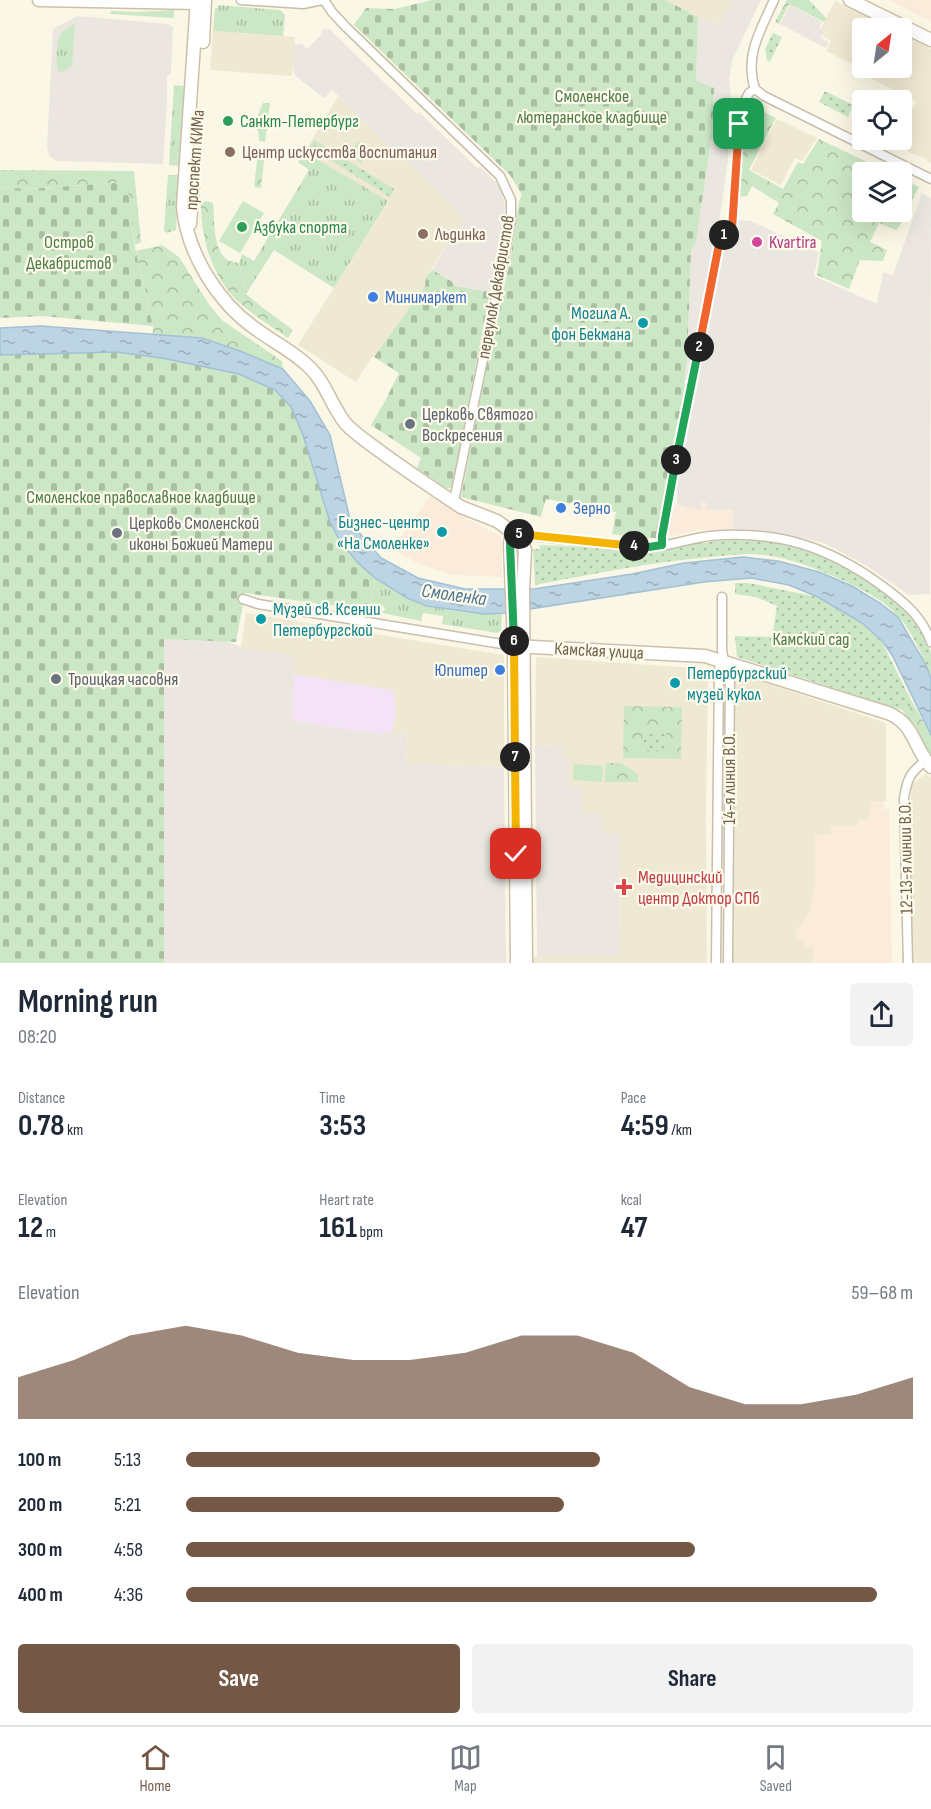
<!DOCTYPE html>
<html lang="en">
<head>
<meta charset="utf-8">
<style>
  body { margin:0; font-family:"Sofia Sans Condensed",sans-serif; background:#f2f2f3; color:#1f2937; height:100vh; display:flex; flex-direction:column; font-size:22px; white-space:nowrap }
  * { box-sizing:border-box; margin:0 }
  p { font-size:20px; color:#747a83 }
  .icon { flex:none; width:33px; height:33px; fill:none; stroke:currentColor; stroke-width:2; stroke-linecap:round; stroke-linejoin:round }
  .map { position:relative; height:963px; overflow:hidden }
  .drawer { display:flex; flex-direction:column; background:#fff; flex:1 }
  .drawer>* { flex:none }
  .needle { width:39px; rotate:30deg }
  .controls { position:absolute; left:852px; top:18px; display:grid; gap:12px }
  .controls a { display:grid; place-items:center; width:60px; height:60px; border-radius:6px; background:#fff; box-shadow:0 6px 24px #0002; font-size:30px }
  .pin { position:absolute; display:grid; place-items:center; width:51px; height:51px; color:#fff; margin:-26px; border-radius:12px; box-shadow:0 3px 9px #0006 }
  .km { position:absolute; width:30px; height:30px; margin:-15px; border-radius:50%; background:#222; color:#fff; font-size:16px; line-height:30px; text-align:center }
  .round { display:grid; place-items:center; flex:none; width:63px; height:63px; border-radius:6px; background:#f2f2f3 }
  .headline { display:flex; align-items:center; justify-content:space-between; height:102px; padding:0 18px }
  h1 { font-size:33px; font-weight:700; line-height:45px }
  .metrics { display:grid; grid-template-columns:repeat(3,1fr); gap:9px; height:102px; padding:6px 18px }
  .metrics div { display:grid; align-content:center }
  .metrics b { font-size:30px; font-weight:700 }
  .metrics small { font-size:16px; font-weight:400 }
  .metrics p { font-size:16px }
  .chart { height:168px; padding:12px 18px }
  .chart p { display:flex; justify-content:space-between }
  .chart svg { width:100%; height:108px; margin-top:6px; fill:#745744; opacity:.7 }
  .action { display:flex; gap:12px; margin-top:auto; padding:12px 18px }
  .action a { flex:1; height:69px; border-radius:6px; background:#745744; color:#fff; font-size:24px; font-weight:700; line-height:69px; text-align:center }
  .action a+a { background:#f2f2f3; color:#1f2937 }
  ul { padding:0 18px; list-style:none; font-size:20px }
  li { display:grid; grid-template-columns:96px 72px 1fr; align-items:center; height:45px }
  li i { height:15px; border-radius:8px; background:#745744 }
  .tab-bar { display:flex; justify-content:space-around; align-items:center; height:84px; border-top:2px solid #e0e1e3; background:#fff; font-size:16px; color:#747a83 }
  .tab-bar a { display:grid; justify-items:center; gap:3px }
  .tab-bar .active { color:#745744 }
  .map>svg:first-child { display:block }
  .residential { fill:#efe8d2 }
  .commercial { fill:#faebdb }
  .industrial { fill:#ebe7e0 }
  .education { fill:#f4e3f7 }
  .grass { fill:url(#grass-tufts) }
  .forest { fill:url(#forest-crowns) }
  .cemetery { fill:url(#cemetery-stones) }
  .park { fill:url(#park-dots) }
  .pitch { fill:#cce7c5 }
  .water { fill:url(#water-ripples); stroke:#a3c1d4; stroke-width:1.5 }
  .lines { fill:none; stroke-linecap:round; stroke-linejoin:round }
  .street-casing { stroke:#c8beab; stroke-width:11 }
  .secondary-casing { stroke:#ccc0a9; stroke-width:15 }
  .street { stroke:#fff; stroke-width:8 }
  .secondary { stroke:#fff; stroke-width:12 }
  .split-1-casing { stroke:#fff; stroke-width:12 }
  .split-2-casing { stroke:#fff; stroke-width:12 }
  .split-3-casing { stroke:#fff; stroke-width:12 }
  .split-4-casing { stroke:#fff; stroke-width:12 }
  .split-5-casing { stroke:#fff; stroke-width:12 }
  .split-6-casing { stroke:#fff; stroke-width:12 }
  .split-7-casing { stroke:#fff; stroke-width:12 }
  .split-8-casing { stroke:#fff; stroke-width:12 }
  .split-1 { stroke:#f0652b; stroke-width:8 }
  .split-2 { stroke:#f0652b; stroke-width:8 }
  .split-3 { stroke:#22a559; stroke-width:8 }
  .split-4 { stroke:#22a559; stroke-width:8 }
  .split-5 { stroke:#f5b400; stroke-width:8 }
  .split-6 { stroke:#22a559; stroke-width:8 }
  .split-7 { stroke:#f5b400; stroke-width:8 }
  .split-8 { stroke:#f5b400; stroke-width:8 }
  .leisure-dot { fill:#2e9e5b; stroke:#fefbec; stroke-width:2 }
  .education-dot { fill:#8d6e63; stroke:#fefbec; stroke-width:2 }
  .hotel-dot { fill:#d1479c; stroke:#fefbec; stroke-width:2 }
  .shop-dot { fill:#3f7fe0; stroke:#fefbec; stroke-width:2 }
  .culture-dot { fill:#0f9aa8; stroke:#fefbec; stroke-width:2 }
  .worship-dot { fill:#6b7280; stroke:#fefbec; stroke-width:2 }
  .health-dot { fill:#e0444e; stroke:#fefbec; stroke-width:2 }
  .labels { text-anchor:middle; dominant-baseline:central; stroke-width:4.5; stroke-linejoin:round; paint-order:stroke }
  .park-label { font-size:18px; fill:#4d7c48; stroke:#fefbec }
  .leisure-label { font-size:18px; fill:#27864d; stroke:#fefbec; text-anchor:start }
  .education-label { font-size:18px; fill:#785e54; stroke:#fefbec; text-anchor:start }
  .street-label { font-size:18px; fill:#72624d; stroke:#fefbec }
  .hotel-label { font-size:18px; fill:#b23c85; stroke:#fefbec; text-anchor:start }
  .shop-label { font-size:18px; fill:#366cbe; stroke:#fefbec; text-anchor:start }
  .culture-label { font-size:18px; fill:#0d838f; stroke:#fefbec; text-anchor:end }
  .worship-label { font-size:18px; fill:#5b616d; stroke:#fefbec; text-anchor:start }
  .health-label { font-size:18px; fill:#be3a42; stroke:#fefbec; text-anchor:start }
  .water-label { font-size:20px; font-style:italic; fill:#4f7891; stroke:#fefbec }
</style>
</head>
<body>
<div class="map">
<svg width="931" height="963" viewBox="0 0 931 963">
  <defs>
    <pattern id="grass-tufts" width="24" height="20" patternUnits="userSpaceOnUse" patternTransform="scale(1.5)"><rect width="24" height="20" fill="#cce7c5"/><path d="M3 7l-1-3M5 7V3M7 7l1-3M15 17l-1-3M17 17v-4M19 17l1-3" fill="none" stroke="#aabfa2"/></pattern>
    <pattern id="forest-crowns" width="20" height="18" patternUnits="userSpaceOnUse" patternTransform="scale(1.5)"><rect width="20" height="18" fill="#cce7c5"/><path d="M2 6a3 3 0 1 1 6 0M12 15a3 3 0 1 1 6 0" fill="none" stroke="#aabfa2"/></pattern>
    <pattern id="cemetery-stones" width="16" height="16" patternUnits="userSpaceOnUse" patternTransform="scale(1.5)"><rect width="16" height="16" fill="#cce7c5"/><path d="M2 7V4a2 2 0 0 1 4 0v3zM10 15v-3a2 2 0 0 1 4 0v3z" fill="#aabfa2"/></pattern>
    <pattern id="park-dots" width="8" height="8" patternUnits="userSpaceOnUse" patternTransform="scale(1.5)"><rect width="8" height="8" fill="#cce7c5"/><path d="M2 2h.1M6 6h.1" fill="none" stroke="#aabfa2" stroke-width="1.8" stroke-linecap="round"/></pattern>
    <pattern id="water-ripples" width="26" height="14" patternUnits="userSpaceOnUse" patternTransform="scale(1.5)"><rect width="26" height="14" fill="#bcd4e3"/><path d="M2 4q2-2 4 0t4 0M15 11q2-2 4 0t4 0" fill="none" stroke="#9dafba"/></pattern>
  </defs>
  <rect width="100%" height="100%" fill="#fbf7e6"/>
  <!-- residential -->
  <g class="residential">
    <path d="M665 0H731L719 25 698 17Z"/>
    <path d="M835 1 890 28H862V68H902V34L931 49V163L927 161 928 160 915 154 914 155 894 143 896 140H902V128L916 102 864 75 866 71 826 51 831 41 823 36 826 31 821 28Z"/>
    <path d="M213 31 295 37 292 76 210 70Z"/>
    <path d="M338 96 465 218 426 277 425 286 374 357H372L356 382 298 345 388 202 305 152Z"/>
    <path d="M777 119 817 138 802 161 795 158 781 185 751 170Z"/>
    <path d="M246 613 504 655V767L406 764 408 734 385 732V735L291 722 241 647Z"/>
    <path d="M536 657 708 669 706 815 707 963H534L533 957H619L620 833H603L602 828 582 813V786L569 785V758L561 757 562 746 535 745Z"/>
    <path d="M739 674 886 723V801H870V820L858 826H831V835H815V881L810 912 796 933 813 947V963H733L735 678Z"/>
    <path d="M926 774 931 777V963H911V784Z"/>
  </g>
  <!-- commercial -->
  <g class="commercial">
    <path d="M889 0H931V21Z"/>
    <path d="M430 496 469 520 499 535 502 540V577L453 575 418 564 393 548Z"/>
    <path d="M701 501 706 502V510H733V529L700 530 669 537 667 528 672 504 684 507 701 509Z"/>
    <path d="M870 801H884V809H889L892 963H813V947H804V940L796 939V932L810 912 815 881V835H831V826H857L858 820H869Z"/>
  </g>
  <!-- industrial -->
  <g class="industrial">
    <path d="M731 0H761L733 58 729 79 731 99 728 161 718 230 715 235 691 383 684 382 687 363 691 251 696 242 712 134 696 81 698 17 719 25Z"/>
    <path d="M790 5 822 22 819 28 825 31 821 38 829 42 826 48 780 24Z"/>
    <path d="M77 16 168 24 173 27 171 73 167 77V103L163 164 57 161 49 156 47 147 53 29Z"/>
    <path d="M324 28 326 30 328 28 417 114 419 112 478 169 480 167 500 186 505 204 502 237 490 292 455 286 451 281 432 270 464 218 332 90 324 98 297 77 294 73 293 66 294 45 302 44 307 49 322 34 321 32Z"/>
    <path d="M922 193 931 198 930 594 909 595 867 566 824 543 786 534 757 530 733 529V510H706V502H701V510L684 507 677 504V493L672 492 689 407H692L697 372 701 365 721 244 738 243 737 220 750 221 819 252 814 276 877 304 883 272 893 275Z"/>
    <path d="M164 639 224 640 241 647 295 656 291 722 385 735V732L408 734 406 764 504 767 506 963H164Z"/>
    <path d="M535 745 562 746V757L569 758V785L582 786V813H602L603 833H620L619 957H537Z"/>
  </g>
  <!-- education -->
  <path class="education" d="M294 674 393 690 396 709 393 732 385 731V735L292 721Z"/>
  <!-- grass -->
  <g class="grass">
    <path d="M218 5 280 10 285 15 283 36 213 31 215 8H218Z"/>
    <path d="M174 10V18L110 14 111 11 137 12Z"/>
    <path d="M75 24 72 66 64 71 58 72C56 62 55 40 62 32 65 29 71 26 75 24Z"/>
    <path d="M174 85 184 86 179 166 169 165Z"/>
    <path d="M305 152 388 201 334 288 274 250 246 294 239 263 242 254 254 261 309 170 298 162Z"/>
    <path d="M168 175H179L176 230 167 233 164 230Z"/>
    <path d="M375 578C386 585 396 593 408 598 434 611 474 614 502 613L501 631 497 633 442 624 443 616 423 613 421 621 382 613 385 609 383 606 378 608 379 613 370 611Z"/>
  </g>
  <!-- forest -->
  <g class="forest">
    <path d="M787 0H809L826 18 824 22 789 4 779 24 775 22Z"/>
    <path d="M263 103H270L265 142 259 141 257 117Z"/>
    <path d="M752 106 776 118 749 170 783 189 798 162 803 164 819 139 888 172H862V212H902V179L919 187C912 199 904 223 896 230L879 223 870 242 887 250 883 261 860 260 849 289 817 275 822 241 773 214 779 203 752 186 747 196 738 197 742 126Z"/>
    <path d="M265 152 261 188 254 187 258 153Z"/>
    <path d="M0 170 134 171 141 242 135 245 126 182 27 189 0 187Z"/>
    <path d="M206 201 213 203C215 220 212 251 229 261 232 262 235 262 239 263L246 294 263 308 293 330 288 338C272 327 256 317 242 305 213 280 201 241 201 204Z"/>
    <path d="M162 245 179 257 210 306 223 321 282 361 283 369 240 351 202 338 153 336V326L136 251Z"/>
    <path d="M911 700 931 735V758L914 723 909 721 903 710 910 707Z"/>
    <path d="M624 706 682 707 681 759 623 758Z"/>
    <path d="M606 763H621L638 774V782H605Z"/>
  </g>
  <!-- cemetery -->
  <g class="cemetery">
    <path d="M432 0H665L698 17 696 81 714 88 712 134 696 242 691 251 687 363 684 382 686 387 658 538H638L612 534 616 512 546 499 541 517 461 497 488 360 510 261 519 201 522 195 510 175 354 25 366 8 395 9Z"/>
    <path d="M127 182 135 248 153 326 42 316 0 318V187L27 189Z"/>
    <path d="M432 270 451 281 455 286 490 292 452 488H446L417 468 421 458 371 425 385 401 399 373 374 357 425 286 426 277Z"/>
    <path d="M116 352 162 358 239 374 275 390 291 406 303 435 315 471 358 563 375 578 370 611 245 593 236 642 164 639V963H0V355Z"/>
  </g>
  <!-- park -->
  <g class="park">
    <path d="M773 33 782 37 770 62 767 60 765 49Z"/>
    <path d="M825 91 853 105 848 117 819 102Z"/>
    <path d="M314 140 394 189 390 197 309 147Z"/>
    <path d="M357 142 369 150 361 163 349 155Z"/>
    <path d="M729 540C750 541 773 541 794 546 838 557 922 605 931 654 931 661 931 670 931 677 923 657 913 633 899 617 884 600 862 589 842 580 815 568 780 554 751 554 737 554 723 556 710 557 651 562 593 574 535 585L533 549H540V545L621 548 639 551H658L690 544Z"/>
    <path d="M735 583H749L818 597 861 623 882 642 911 700 910 707 902 710 737 657 735 636 772 637 777 606 756 597 735 594Z"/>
    <path d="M644 731 667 732 666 751 644 750Z"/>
  </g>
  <!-- pitch -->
  <g class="pitch">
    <path d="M243 201 264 213 240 253 219 241Z"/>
    <path d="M574 764 603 766 602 782 573 780Z"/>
  </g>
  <!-- water -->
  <path class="water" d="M41 326 202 338 240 351 283 369 310 401 330 435 351 523 381 558 418 578 465 589H534L632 574 684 563 743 557 778 561 819 572 852 586 880 603 898 617 926 665 931 678V735L892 655 883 642 862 623 818 597 789 585 751 578 704 582 504 613 484 614 427 606 407 598 375 578 358 563 340 541 330 522 303 435 291 407 275 390 239 374 162 358 116 352 0 355V328Z"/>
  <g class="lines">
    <defs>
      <g id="street">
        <path d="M241 0 303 4 322 0"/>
        <path d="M324 0 332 12 346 27 500 176 511 200V220L505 252 455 496 452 501"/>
        <path d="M755 89 764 96 931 179"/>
        <path d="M755 89C744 55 761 30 774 0"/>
        <path d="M516 534C545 538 574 540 602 543 617 544 633 547 648 547 669 547 690 538 710 536 777 530 827 546 881 585 904 602 921 615 931 642"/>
        <path d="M662 545 661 536 720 239 732 229 739 124 745 101 749 93 755 89"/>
        <path d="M722 597V650L724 662 730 669 728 963"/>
        <path d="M243 599 258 604 514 646"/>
        <path d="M716 963 719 668 724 662"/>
        <path d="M908 963 904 798C907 779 910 773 925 761"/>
      </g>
      <g id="secondary">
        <path d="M39 0 197 3 202 0"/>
        <path d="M197 0 183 207C187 253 218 303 256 329 273 342 293 351 308 366 325 381 331 405 345 423 355 434 369 443 381 452 404 469 428 485 452 501L461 507 497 521 520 538 525 550 523 589 526 963"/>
        <path d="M850 0 931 40"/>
        <path d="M203 42 205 0"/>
        <path d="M190 224 193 185"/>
        <path d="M512 533 510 544 514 646 517 963"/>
        <path d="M514 646 705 656 888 713C915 724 913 747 931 767"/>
      </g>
    </defs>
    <!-- street casing -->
    <use href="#street" class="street-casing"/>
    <!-- secondary casing -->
    <use href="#secondary" class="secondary-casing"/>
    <!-- street -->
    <use href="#street" class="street"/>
    <!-- secondary -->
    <use href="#secondary" class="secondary"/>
  </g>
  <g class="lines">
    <defs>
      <path id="split-1" d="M724 235 732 229 739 124"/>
      <path id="split-2" d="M699 347 720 239 724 235"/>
      <path id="split-3" d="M676 460 699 347"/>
      <path id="split-4" d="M634 546 649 547 662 545V536L676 460"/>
      <path id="split-5" d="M519 534 634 546"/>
      <path id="split-6" d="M514 641 510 544 512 533 519 534"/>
      <path id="split-7" d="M514 641 515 757"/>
      <path id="split-8" d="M515 757 516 854"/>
    </defs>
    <!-- split-1 casing -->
    <use href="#split-1" class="split-1-casing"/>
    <!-- split-2 casing -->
    <use href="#split-2" class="split-2-casing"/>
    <!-- split-3 casing -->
    <use href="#split-3" class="split-3-casing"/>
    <!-- split-4 casing -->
    <use href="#split-4" class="split-4-casing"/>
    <!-- split-5 casing -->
    <use href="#split-5" class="split-5-casing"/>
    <!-- split-6 casing -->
    <use href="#split-6" class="split-6-casing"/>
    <!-- split-7 casing -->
    <use href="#split-7" class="split-7-casing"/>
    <!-- split-8 casing -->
    <use href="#split-8" class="split-8-casing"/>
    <!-- split-1 -->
    <use href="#split-1" class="split-1"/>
    <!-- split-2 -->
    <use href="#split-2" class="split-2"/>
    <!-- split-3 -->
    <use href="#split-3" class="split-3"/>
    <!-- split-4 -->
    <use href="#split-4" class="split-4"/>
    <!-- split-5 -->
    <use href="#split-5" class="split-5"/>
    <!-- split-6 -->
    <use href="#split-6" class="split-6"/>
    <!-- split-7 -->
    <use href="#split-7" class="split-7"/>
    <!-- split-8 -->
    <use href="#split-8" class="split-8"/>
  </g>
  <!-- markers -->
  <g class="leisure-dot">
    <circle cx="228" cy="121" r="6"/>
    <circle cx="242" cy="227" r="6"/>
  </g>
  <g class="education-dot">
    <circle cx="230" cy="152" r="6"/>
    <circle cx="423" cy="234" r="6"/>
  </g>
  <circle class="hotel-dot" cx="757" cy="242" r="6"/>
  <g class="shop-dot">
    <circle cx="373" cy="297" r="6"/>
    <circle cx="561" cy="508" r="6"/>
    <circle cx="500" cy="670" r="6"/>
  </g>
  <g class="culture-dot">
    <circle cx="643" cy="323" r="6"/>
    <circle cx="442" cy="532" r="6"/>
    <circle cx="261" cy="619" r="6"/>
    <circle cx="675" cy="683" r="6"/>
  </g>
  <g class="worship-dot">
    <circle cx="410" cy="424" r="6"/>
    <circle cx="117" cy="533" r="6"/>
    <circle cx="56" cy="679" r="6"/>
  </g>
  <path class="health-dot" d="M621 878h6v6h6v6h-6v6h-6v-6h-6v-6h6z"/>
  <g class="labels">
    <!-- park labels -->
    <g class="park-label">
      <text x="592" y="96">Смоленское<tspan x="592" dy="21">лютеранское кладбище</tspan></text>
      <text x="69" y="242">Остров<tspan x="69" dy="21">Декабристов</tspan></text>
      <text x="141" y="497">Смоленское православное кладбище</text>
      <text x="811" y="639">Камский сад</text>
    </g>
    <!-- leisure labels -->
    <g class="leisure-label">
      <text x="240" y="121">Санкт-Петербург</text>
      <text x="254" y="227">Азбука спорта</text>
    </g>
    <!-- education labels -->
    <g class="education-label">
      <text x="242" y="152">Центр искусства воспитания</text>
      <text x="435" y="234">Льдинка</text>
    </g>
    <!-- street labels -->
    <g class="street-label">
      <text transform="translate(195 160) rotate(-86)">проспект КИМа</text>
      <text transform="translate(496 287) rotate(-80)">переулок Декабристов</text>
      <text transform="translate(599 651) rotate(3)">Камская улица</text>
      <text transform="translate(729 779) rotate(-90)">14-я линия В.О.</text>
      <text transform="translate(906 858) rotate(-91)">12-13-я линии В.О.</text>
    </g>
    <!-- hotel labels -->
    <g class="hotel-label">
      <text x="769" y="242">Kvartira</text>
    </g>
    <!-- shop labels -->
    <g class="shop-label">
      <text x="385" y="297">Минимаркет</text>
      <text x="573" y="508">Зерно</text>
      <text x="488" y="670" text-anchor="end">Юпитер</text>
    </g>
    <!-- culture labels -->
    <g class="culture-label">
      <text x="631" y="313">Могила А.<tspan x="631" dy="21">фон Бекмана</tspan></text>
      <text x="430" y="522">Бизнес-центр<tspan x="430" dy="21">«На Смоленке»</tspan></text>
      <text x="273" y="609" text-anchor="start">Музей св. Ксении<tspan x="273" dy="21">Петербургской</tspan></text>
      <text x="687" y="673" text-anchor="start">Петербургский<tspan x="687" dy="21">музей кукол</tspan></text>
    </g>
    <!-- worship labels -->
    <g class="worship-label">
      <text x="422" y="414">Церковь Святого<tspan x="422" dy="21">Воскресения</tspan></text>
      <text x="129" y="523">Церковь Смоленской<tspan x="129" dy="21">иконы Божией Матери</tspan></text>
      <text x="68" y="679">Троицкая часовня</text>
    </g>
    <!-- health labels -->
    <g class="health-label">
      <text x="638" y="877">Медицинский<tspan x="638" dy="21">центр Доктор СПб</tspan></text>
    </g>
    <!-- water labels -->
    <g class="water-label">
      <text transform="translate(454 595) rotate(8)">Смоленка</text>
    </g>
  </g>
</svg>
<div class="controls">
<a><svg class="needle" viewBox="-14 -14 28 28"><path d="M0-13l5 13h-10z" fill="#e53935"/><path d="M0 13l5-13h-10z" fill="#747a83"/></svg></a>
<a><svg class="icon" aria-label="locate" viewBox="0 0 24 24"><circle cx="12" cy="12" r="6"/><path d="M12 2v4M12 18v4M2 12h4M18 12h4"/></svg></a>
<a><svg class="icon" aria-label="layers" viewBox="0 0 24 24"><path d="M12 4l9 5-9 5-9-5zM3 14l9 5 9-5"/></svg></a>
</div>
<div class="pin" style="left:739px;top:124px;background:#1e9e55"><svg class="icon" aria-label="arrive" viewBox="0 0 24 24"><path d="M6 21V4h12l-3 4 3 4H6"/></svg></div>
<div class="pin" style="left:516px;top:854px;background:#d93025"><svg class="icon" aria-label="check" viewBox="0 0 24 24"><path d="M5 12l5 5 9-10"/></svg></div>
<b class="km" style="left:724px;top:235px">1</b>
<b class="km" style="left:699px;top:347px">2</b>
<b class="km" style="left:676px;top:460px">3</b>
<b class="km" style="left:634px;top:546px">4</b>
<b class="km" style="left:519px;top:534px">5</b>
<b class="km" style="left:514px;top:641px">6</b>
<b class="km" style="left:515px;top:757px">7</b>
</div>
<section class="drawer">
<div class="headline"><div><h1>Morning run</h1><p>08:20</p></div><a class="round"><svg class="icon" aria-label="share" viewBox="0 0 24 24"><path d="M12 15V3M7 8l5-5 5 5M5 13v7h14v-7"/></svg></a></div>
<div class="metrics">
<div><p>Distance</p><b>0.78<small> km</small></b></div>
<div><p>Time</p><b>3:53</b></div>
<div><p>Pace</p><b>4:59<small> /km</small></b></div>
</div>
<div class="metrics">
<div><p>Elevation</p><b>12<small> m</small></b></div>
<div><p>Heart rate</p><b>161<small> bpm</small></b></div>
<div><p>kcal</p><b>47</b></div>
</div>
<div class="chart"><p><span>Elevation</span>59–68 m</p>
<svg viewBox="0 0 160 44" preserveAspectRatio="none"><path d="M0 44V27L10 20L20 10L30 6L40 10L50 17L60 20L70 20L80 17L90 10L100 10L110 17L120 31L130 38L140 38L150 34L160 27V44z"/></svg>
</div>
<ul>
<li><b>100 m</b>5:13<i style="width:57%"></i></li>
<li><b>200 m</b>5:21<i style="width:52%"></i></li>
<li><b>300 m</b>4:58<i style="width:70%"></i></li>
<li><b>400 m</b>4:36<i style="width:95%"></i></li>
</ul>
<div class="action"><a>Save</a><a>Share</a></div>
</section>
<nav class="tab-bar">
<a class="active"><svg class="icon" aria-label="home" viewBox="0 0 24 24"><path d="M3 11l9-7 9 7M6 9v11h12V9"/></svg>Home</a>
<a><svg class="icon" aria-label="map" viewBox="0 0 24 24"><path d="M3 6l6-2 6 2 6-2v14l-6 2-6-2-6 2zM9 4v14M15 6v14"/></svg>Map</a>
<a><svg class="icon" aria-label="saved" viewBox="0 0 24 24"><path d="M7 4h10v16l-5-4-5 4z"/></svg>Saved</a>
</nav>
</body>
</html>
